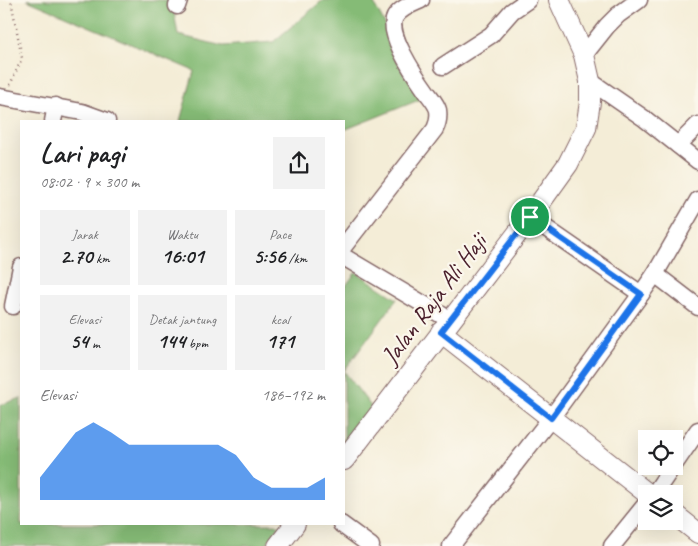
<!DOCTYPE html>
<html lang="id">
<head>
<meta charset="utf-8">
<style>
  body { margin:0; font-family:Caveat,sans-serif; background:#f2f2f2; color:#202124; height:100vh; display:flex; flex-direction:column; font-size:19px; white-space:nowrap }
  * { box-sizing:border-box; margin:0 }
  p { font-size:16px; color:#757577 }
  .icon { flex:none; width:28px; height:28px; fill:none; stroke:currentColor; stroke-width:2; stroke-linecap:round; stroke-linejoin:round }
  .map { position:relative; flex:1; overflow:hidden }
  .side { position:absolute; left:20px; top:120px; width:325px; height:405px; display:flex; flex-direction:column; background:#fff; border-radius:0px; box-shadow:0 5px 20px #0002 }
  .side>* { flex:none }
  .controls { position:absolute; left:638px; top:430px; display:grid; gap:10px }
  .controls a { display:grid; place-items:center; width:45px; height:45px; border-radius:0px; background:#fff; box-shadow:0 5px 20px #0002; font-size:25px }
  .pin { position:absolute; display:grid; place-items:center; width:42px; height:42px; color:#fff; margin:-21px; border:2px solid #fff; border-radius:50%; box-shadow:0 1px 5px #0007 }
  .round { display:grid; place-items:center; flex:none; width:52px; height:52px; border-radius:0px; background:#f2f2f2 }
  .headline { display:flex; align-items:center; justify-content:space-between; height:85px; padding:0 20px }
  h1 { font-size:28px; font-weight:700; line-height:38px }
  .metrics { display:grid; grid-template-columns:repeat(3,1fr); gap:8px; height:85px; padding:5px 20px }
  .metrics div { display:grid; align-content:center; border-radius:0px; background:#f2f2f2; text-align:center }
  .metrics b { font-size:21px; font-weight:700 }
  .metrics small { font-size:14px; font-weight:400 }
  .metrics p { font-size:14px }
  .chart { height:140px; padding:10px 20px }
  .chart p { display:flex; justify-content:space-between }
  .chart svg { width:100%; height:90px; margin-top:5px; fill:#1a73e8; opacity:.7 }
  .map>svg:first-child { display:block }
  .forest { fill:#85bb76; stroke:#686d50 }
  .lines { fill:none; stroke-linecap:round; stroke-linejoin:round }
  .minor-casing { stroke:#866767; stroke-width:19 }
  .tertiary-casing { stroke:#866767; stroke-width:22 }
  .path { stroke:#866767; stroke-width:2.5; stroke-dasharray:1 4; stroke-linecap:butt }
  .minor { stroke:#fff; stroke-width:16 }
  .tertiary { stroke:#fff; stroke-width:20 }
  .route-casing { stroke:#fff; stroke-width:10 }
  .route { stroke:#1a73e8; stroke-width:6 }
  .labels { text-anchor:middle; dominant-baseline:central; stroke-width:4.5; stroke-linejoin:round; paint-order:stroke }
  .street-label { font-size:25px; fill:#4a1f2b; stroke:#fbf7ec }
</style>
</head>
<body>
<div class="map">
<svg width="698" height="546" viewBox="0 0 698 546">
  <rect width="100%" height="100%" fill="#fbf7ec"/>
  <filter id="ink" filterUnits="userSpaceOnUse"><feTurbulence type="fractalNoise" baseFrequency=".02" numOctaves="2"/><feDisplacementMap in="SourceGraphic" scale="10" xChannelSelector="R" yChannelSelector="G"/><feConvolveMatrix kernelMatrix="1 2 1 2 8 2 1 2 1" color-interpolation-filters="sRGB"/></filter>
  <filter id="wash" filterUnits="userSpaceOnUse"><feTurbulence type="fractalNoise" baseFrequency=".0096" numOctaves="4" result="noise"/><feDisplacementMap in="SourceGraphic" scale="20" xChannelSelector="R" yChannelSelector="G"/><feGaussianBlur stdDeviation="1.12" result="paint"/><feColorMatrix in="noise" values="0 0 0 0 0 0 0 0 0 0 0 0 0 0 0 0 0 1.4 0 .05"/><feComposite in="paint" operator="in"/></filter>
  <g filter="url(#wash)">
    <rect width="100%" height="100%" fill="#f4edd7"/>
    <!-- forest -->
    <g class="forest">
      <path d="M27 0H172L178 35 223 46 273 42 323 0H372L424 98 344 130V121H180L194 71Z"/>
      <path d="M356 272 397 299 344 371 373 409 344 446V288Z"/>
      <path d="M21 398V524H276L280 526 265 546H0V405Z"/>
    </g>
  </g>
  <g filter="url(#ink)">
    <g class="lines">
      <defs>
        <g id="minor">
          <path d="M177 6 179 0"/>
          <path d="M584 55 607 26 618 15 639 0"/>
          <path d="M443 66 491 35 512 11 528 0"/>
          <path d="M590 81 645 119 698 161"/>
          <path d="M0 97 82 112 107 121"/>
          <path d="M53 121 56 106"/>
          <path d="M678 145 698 125"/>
          <path d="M530 217 641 294"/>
          <path d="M344 246 435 129C438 123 439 117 438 110 436 103 430 97 426 91 416 77 386 33 395 17 400 8 412 4 421 0"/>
          <path d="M344 257 450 320"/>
          <path d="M655 274 698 307"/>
          <path d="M13 306 21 267"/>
          <path d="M674 465 698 430"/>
          <path d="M654 494 673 466"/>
          <path d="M341 524 371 546"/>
          <path d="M451 546 551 418 641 294 655 274 698 200"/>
          <path d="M612 546 646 504"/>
        </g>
        <g id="tertiary">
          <path d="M441 332 648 494"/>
          <path d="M344 460 530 217 568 164 586 128 590 102V81L584 55 559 0"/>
          <path d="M674 514 698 533"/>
          <path d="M278 546 295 524"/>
        </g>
      </defs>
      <!-- minor casing -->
      <use href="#minor" class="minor-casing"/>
      <!-- tertiary casing -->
      <use href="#tertiary" class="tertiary-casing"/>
      <!-- path -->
      <path class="path" d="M10 85 22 58 11 0"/>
      <!-- minor -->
      <use href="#minor" class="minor"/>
      <!-- tertiary -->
      <use href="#tertiary" class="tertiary"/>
    </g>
  </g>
  <g class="lines" filter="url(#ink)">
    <defs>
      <path id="route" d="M530 217 641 294 551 418 441 332Z"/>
    </defs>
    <!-- route casing -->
    <use href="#route" class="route-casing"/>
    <!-- route -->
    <use href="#route" class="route"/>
  </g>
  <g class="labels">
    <!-- street labels -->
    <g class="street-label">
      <text transform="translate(434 299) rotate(-53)">Jalan Raja Ali Haji</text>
    </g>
  </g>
</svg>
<div class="controls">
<a><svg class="icon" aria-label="locate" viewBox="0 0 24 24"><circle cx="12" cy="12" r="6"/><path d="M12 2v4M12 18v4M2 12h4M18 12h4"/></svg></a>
<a><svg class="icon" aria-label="layers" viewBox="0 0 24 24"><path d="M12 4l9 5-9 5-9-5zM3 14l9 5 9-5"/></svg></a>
</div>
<div class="pin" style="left:530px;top:217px;background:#1e9e55"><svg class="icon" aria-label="arrive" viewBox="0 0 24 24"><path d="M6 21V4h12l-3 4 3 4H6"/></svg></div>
<section class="side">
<div class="headline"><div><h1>Lari pagi</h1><p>08:02 · 9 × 300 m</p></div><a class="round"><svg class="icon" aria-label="share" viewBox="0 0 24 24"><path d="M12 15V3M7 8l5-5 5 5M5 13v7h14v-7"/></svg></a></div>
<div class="metrics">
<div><p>Jarak</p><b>2.70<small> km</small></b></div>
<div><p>Waktu</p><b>16:01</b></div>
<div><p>Pace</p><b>5:56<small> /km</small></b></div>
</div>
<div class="metrics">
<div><p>Elevasi</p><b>54<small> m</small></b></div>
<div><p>Detak jantung</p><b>144<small> bpm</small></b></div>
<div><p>kcal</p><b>171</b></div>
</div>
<div class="chart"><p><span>Elevasi</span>186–192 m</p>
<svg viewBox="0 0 160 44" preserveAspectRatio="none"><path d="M0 44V33L10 22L20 11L30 6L40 11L50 17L60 17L70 17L80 17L90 17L100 17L110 22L120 33L130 38L140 38L150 38L160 33V44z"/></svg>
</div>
</section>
</div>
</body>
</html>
